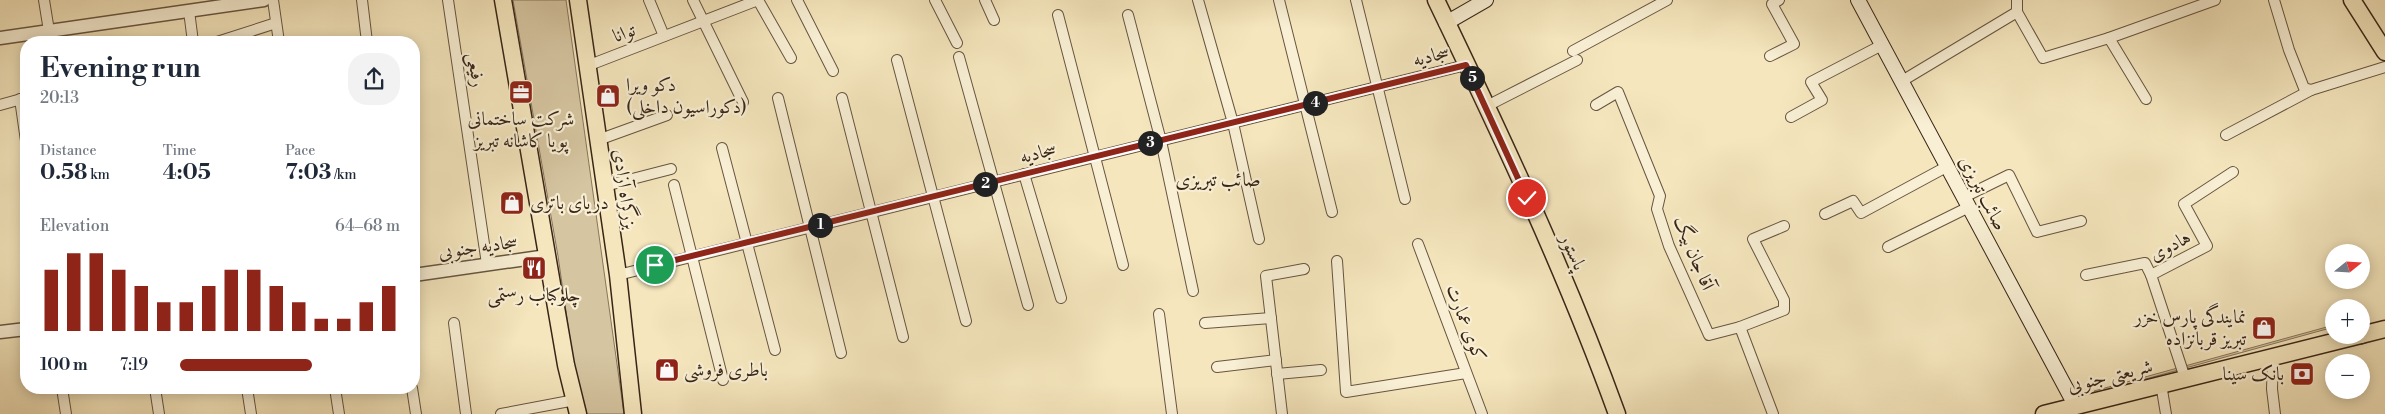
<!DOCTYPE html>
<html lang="en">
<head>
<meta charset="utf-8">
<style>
  body { margin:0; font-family:"Libre Bodoni",Amiri,serif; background:#f2f2f3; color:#1f2937; height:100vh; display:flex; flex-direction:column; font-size:19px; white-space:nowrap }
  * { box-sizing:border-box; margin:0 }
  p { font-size:16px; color:#747a83 }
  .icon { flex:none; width:28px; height:28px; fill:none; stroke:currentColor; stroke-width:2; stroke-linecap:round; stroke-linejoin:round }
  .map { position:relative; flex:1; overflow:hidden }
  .details { position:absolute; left:20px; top:36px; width:400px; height:358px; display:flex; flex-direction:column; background:#fff; border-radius:20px; box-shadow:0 2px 12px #0003 }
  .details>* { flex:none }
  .needle { width:32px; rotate:72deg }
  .controls { position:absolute; left:2325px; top:244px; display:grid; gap:10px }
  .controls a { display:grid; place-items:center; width:45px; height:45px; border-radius:50%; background:#fff; box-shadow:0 2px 12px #0003; font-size:25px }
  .pin { position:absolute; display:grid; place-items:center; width:42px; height:42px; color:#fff; margin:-21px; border:2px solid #fff; border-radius:50%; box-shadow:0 1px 5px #0007 }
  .km { position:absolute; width:25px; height:25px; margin:-12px; border-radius:50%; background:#222; color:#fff; font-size:14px; line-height:25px; text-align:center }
  .round { display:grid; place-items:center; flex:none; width:52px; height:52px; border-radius:20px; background:#f2f2f3 }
  .overview { display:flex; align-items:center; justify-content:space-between; height:85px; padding:0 20px }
  h1 { font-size:28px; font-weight:700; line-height:38px }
  .stats { display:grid; grid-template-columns:repeat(3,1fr); gap:8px; height:85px; padding:5px 20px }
  .stats div { display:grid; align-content:center }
  .stats b { font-size:21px; font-weight:700 }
  .stats small { font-size:14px; font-weight:400 }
  .stats p { font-size:14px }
  .chart { height:140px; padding:10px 20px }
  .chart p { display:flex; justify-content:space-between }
  .chart svg { width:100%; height:90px; margin-top:5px; stroke:#8f2418; stroke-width:6 }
  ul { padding:0 20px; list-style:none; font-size:16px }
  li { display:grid; grid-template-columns:80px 60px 1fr; align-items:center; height:38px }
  li i { height:12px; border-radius:6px; background:#8f2418 }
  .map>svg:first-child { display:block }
  .green { fill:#d5c5a1; stroke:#86755c }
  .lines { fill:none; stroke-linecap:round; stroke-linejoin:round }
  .minor-casing { stroke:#675540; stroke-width:12 }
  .tertiary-casing { stroke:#675540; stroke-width:15 }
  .secondary-casing { stroke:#382517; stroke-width:16 }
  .primary-casing { stroke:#382517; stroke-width:19 }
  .trunk-casing { stroke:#382517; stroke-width:19 }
  .minor { stroke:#f8efd4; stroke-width:10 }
  .tertiary { stroke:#f8efd4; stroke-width:12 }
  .secondary { stroke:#f8efd4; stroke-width:14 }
  .primary { stroke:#f5e6bd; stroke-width:16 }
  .trunk { stroke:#f5e6bd; stroke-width:16 }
  .route-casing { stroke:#fff; stroke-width:10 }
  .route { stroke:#8f2418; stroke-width:6 }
  .labels { text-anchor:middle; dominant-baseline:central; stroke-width:4.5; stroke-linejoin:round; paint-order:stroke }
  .street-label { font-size:19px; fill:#382517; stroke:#f8efd4 }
  .poi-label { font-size:19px; fill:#382517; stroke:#f8efd4; text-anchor:start }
  .neighbourhood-label { font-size:20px; fill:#382517; stroke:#f8efd4 }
</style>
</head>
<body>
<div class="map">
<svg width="2385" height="414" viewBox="0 0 2385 414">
  <rect width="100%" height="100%" fill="#f5e6bd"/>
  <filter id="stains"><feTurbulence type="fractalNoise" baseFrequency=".004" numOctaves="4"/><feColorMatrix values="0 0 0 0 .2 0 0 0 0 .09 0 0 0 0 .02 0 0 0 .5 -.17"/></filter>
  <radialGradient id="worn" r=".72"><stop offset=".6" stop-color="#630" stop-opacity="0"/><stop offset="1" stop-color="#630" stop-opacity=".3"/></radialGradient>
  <!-- green -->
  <g class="green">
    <path d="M513 0H566L624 414H587L573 360 558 256Z"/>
    <path d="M2334 325V327L2095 393 2094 391Z"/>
  </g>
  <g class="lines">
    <defs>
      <g id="minor">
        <path d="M44 0 49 31"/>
        <path d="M273 0 279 42"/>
        <path d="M362 0 367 42"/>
        <path d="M448 0 487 264"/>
        <path d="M649 0 664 36"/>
        <path d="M693 0 743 102"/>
        <path d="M758 0 791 58"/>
        <path d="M797 0 833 71"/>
        <path d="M935 0 957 43"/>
        <path d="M985 0 994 20"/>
        <path d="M1198 0 1233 123 1259 239"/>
        <path d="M1279 0 1332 212"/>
        <path d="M1356 0 1405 199"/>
        <path d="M2274 0 2289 50 2304 88 2311 90 2385 67"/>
        <path d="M189 11 193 42"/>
        <path d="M2017 12 2043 58 2109 38 2215 0"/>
        <path d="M2017 12V0"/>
        <path d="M1058 15 1123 265"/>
        <path d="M1128 15 1161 141 1193 291"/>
        <path d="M2109 38 2146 99"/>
        <path d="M217 42 276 23"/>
        <path d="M1573 51 1667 0"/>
        <path d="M1770 56 1794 44 1772 4 1779 0"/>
        <path d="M959 57 1028 305"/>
        <path d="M897 60 966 321"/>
        <path d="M587 66 758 0"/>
        <path d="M1902 81 2017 12"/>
        <path d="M778 98 841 353"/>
        <path d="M842 98 903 337"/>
        <path d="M20 99 26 141"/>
        <path d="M0 105 25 98"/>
        <path d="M1596 105 1618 92 1660 196 1657 209 1669 246 1709 335 1740 327 1773 414"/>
        <path d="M1485 107 1577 60"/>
        <path d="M1791 117 1822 100 1811 82 1882 45"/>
        <path d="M2226 135 2311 90"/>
        <path d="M598 140 667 115"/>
        <path d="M722 148 775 350"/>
        <path d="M1024 174 1061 298"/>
        <path d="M674 185 723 380"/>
        <path d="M605 186 671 169"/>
        <path d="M1964 197 2009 175 2037 232 2081 221"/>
        <path d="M1825 214 1853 201 1861 213 1948 166"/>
        <path d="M1418 244 1482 414"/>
        <path d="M1888 247 1969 207"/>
        <path d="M1337 261 1346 392 1466 373"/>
        <path d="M618 275 1466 65"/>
        <path d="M2086 275 2145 263 2151 275"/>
        <path d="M1159 314 1172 414"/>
        <path d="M454 323 466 414"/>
        <path d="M1205 323 1271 318"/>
        <path d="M1740 327 1784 310V300L1753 239 1784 226"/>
        <path d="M2273 357 2272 389 2275 414"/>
        <path d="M1217 367 1276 360"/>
        <path d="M1277 374 1321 370"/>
        <path d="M2185 378 2151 275 2207 246 2184 204 2233 172"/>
        <path d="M2161 384 2166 414"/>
        <path d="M62 388 66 414"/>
        <path d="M155 388 159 414"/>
        <path d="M247 388 251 414"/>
        <path d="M335 388 339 414"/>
        <path d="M412 388 416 414"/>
        <path d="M501 414 575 400"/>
        <path d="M1282 414 1266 276 1304 269"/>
      </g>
      <g id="tertiary">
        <path d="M0 38 264 0"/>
        <path d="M414 275 547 256"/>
        <path d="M0 332 26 329"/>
      </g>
      <g id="secondary">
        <path d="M1858 0 2075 405"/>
        <path d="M1446 23 1486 0"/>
      </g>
      <g id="primary">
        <path d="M1436 0C1501 135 1566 273 1617 414"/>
        <path d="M2352 0 2385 52"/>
        <path d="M2361 335 2385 329"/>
        <path d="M2044 414 2361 335"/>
      </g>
      <g id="trunk">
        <path d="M503 0 566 365 578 414"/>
        <path d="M578 0 618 275 633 414"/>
      </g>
    </defs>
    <!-- minor casing -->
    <use href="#minor" class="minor-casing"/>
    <!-- tertiary casing -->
    <use href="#tertiary" class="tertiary-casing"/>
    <!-- secondary casing -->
    <use href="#secondary" class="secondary-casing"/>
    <!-- primary casing -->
    <use href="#primary" class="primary-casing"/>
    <!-- trunk casing -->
    <use href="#trunk" class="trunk-casing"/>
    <!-- minor -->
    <use href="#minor" class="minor"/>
    <!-- tertiary -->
    <use href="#tertiary" class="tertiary"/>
    <!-- secondary -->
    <use href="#secondary" class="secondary"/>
    <!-- primary -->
    <use href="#primary" class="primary"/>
    <!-- trunk -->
    <use href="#trunk" class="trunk"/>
  </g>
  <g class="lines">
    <defs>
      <path id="route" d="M655 265 1466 65 1527 198"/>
    </defs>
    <!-- route casing -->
    <use href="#route" class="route-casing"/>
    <!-- route -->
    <use href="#route" class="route"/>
  </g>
  <!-- icons -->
  <defs>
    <symbol id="office-square" viewBox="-11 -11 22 22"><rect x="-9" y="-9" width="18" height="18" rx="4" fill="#8f2418" stroke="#f8efd4"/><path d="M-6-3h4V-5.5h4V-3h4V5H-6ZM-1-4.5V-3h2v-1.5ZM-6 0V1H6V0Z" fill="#fff"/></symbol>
    <symbol id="shop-square" viewBox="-11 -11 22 22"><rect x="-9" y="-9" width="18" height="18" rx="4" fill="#8f2418" stroke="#f8efd4"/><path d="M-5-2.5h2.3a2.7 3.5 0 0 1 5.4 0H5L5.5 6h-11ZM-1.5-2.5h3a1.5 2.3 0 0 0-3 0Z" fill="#fff"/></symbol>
    <symbol id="restaurant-square" viewBox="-11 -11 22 22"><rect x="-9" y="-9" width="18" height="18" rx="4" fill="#8f2418" stroke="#f8efd4"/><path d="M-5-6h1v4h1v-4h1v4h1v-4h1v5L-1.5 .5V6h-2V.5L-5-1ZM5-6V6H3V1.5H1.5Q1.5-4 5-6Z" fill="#fff"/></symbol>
    <symbol id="bank-square" viewBox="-11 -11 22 22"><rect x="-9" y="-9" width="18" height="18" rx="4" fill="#8f2418" stroke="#f8efd4"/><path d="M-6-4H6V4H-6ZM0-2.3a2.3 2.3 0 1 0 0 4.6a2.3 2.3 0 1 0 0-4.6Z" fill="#fff"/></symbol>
  </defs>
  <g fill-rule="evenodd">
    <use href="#office-square" x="507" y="78" width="28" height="28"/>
    <use href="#shop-square" x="594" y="82" width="28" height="28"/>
    <use href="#shop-square" x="498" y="189" width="28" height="28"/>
    <use href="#restaurant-square" x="520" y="254" width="28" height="28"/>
    <use href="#shop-square" x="2250" y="314" width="28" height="28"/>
    <use href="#shop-square" x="653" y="356" width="28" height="28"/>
    <use href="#bank-square" x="2288" y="360" width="28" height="28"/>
  </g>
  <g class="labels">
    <!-- street labels -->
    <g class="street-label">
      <text transform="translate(624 33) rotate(-21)">توانا</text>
      <text transform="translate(1431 56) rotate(-14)">سجادیه</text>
      <text transform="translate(476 70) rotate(81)">رفیعی</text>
      <text transform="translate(1038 153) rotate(-14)">سجادیه</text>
      <text transform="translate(625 189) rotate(82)">بزرگراه آزادی</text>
      <text transform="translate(1983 193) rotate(62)">صائب تبریزی</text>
      <text transform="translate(2170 246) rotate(-28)">هادوی</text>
      <text transform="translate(478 247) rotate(-8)">سجادیه جنوبی</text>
      <text transform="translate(1573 252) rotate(66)">پاستور</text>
      <text transform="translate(1694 253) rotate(68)">آقا جان بیگ</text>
      <text transform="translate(1466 323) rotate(69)">کوی عمارت</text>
      <text transform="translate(2110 376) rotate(-14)">شریعتی جنوبی</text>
    </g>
    <!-- poi labels -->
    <g class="poi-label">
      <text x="626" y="85">دکو ویرا<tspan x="626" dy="22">(دکوراسیون داخلی)</tspan></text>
      <text x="521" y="119" text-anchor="middle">شرکت ساختمانی<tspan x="521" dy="22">پویا کاشانه تبریز</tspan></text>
      <text x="530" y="203">دریای باتری</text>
      <text x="534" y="295" text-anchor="middle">چلوکباب رستمی</text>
      <text x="2246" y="317" text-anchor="end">نمایندگی پارس خزر<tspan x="2246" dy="22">تبریز قربانزاده</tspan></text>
      <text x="684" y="370">باطری فروشی</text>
      <text x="2284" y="374" text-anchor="end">بانک سینا</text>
    </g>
    <!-- neighbourhood labels -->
    <g class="neighbourhood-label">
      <text x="1218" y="180">صائب تبریزی</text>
    </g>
  </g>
  <rect width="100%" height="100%" filter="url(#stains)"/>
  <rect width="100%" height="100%" fill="url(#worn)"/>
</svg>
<div class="controls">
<a><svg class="needle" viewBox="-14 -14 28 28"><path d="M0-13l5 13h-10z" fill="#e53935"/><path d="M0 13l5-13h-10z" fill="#747a83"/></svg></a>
<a>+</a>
<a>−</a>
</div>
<div class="pin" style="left:655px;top:265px;background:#1e9e55"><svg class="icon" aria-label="arrive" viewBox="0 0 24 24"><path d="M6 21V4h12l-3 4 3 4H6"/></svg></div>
<div class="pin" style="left:1527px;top:198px;background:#d93025"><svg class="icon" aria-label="check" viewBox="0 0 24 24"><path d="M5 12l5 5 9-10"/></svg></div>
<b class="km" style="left:820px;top:225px">1</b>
<b class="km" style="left:985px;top:184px">2</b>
<b class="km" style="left:1150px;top:143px">3</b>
<b class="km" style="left:1315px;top:103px">4</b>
<b class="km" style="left:1472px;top:78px">5</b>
<section class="details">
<div class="overview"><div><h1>Evening run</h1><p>20:13</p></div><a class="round"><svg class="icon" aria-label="share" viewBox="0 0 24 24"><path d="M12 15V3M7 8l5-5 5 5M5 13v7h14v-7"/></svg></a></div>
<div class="stats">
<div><p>Distance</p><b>0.58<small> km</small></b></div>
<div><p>Time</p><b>4:05</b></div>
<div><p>Pace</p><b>7:03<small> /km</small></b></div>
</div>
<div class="chart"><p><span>Elevation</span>64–68 m</p>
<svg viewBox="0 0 160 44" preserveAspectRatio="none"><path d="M5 44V14M15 44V6M25 44V6M35 44V14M45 44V22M55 44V30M65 44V30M75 44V22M85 44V14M95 44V14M105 44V22M115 44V30M125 44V38M135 44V38M145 44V30M155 44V22"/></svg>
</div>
<ul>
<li><b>100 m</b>7:19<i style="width:60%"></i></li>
</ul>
</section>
</div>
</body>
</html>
